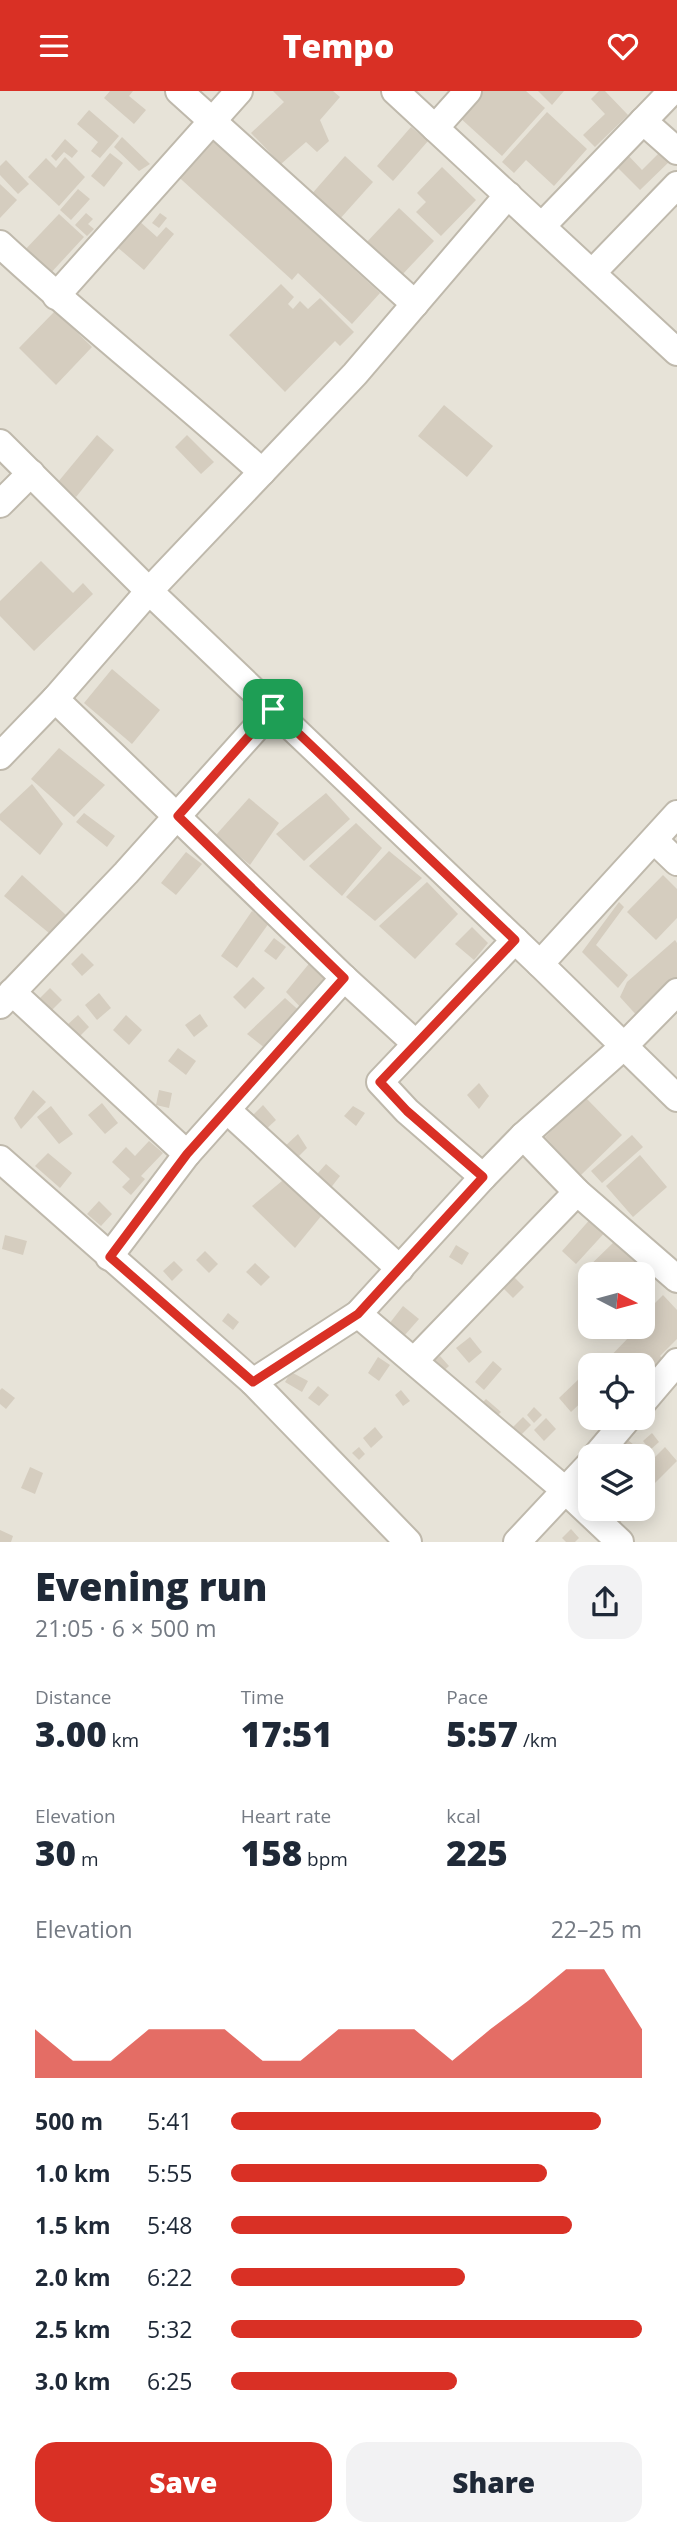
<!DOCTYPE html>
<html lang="en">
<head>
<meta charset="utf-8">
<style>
  body { margin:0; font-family:"Open Sans",sans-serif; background:#f2f2f3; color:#1f2937; height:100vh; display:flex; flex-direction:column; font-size:26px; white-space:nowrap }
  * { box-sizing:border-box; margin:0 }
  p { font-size:23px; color:#747a83 }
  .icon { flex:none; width:38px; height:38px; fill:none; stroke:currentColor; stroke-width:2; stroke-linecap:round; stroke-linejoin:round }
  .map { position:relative; height:1451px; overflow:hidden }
  .side { display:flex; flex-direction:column; background:#fff; flex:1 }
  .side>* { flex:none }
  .needle { width:46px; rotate:96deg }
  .controls { position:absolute; left:578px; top:1171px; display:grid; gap:14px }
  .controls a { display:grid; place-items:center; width:77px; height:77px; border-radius:14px; background:#fff; box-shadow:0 4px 18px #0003; font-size:35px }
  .pin { position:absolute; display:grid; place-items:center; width:60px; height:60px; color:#fff; margin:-30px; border-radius:14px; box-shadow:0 4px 10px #0006 }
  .round { display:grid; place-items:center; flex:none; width:74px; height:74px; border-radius:21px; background:#f2f2f3 }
  .head { display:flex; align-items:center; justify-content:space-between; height:119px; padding:0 35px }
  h1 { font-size:38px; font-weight:800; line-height:52px }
  .stats { display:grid; grid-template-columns:repeat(3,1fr); gap:10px; height:119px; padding:7px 35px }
  .stats div { display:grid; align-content:center }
  .stats b { font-size:35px; font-weight:800 }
  .stats small { font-size:19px; font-weight:400 }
  .stats p { font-size:19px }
  .chart { height:196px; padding:14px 35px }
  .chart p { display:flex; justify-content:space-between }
  .chart svg { width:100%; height:126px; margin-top:7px; fill:#d93025; opacity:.7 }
  .button { display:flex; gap:14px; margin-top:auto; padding:14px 35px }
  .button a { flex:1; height:80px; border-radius:21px; background:#d93025; color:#fff; font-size:28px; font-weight:800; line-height:80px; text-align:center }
  .button a+a { background:#f2f2f3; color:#1f2937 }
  ul { padding:0 35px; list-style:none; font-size:23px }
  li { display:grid; grid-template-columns:112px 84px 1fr; align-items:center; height:52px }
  li i { height:18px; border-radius:9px; background:#d93025 }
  header { display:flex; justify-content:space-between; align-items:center; height:91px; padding:0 35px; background:#d93025; color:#fff; font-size:32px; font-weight:800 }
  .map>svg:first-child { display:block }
  .residential { fill:#e7e3d8; fill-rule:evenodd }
  .building { fill:#d5cdbf }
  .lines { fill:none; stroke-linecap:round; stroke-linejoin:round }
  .minor-casing { stroke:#bfb9ac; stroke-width:30 }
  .minor { stroke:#fff; stroke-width:26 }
  .route-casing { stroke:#fff; stroke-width:14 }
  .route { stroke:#d93025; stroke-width:9 }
</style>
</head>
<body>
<header><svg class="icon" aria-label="menu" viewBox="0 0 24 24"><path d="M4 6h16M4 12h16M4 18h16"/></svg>Tempo<svg class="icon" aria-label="heart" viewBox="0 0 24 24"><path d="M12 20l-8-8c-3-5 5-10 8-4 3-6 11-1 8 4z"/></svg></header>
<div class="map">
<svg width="677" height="1451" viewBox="0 0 677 1451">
  <rect width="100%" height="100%" fill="#f4f1e9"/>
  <!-- residential -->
  <path class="residential" d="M0 0H677V1451H0ZM590 1183H642V1236H590ZM590 1274H642V1326H590ZM590 1365H642V1418H590Z"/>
  <!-- building -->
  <g class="building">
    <path d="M110 0H133L129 5 146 19 134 33 104 7Z"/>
    <path d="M273 0H333L340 6 320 29 329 50 317 61 306 51 281 73 251 42 284 11Z"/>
    <path d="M480 0H526L545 17 502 65 458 25Z"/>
    <path d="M538 0H564L552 14Z"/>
    <path d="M599 0H605L628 24 595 56 583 44 605 23 591 8Z"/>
    <path d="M89 19 119 45 100 67 91 60 98 51 77 33Z"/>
    <path d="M547 21 587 58 554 95 526 69 514 82 502 71Z"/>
    <path d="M411 36 428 50 393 90 377 75Z"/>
    <path d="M206 43 380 202 352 233 298 182 292 189 172 80Z"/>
    <path d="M122 46 150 73 139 80 114 56Z"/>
    <path d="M65 48 78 60 72 67 64 61 56 70 51 65Z"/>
    <path d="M663 58 672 68 640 99 613 72 625 61 642 79Z"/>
    <path d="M110 62 123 72 104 96 91 85Z"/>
    <path d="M345 65 373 91 338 130 310 105Z"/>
    <path d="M65 66 85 86 59 115 28 86 46 67 56 77Z"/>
    <path d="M6 69 29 93 18 103 0 84V75Z"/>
    <path d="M442 76 476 109 441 145 416 121 426 111 417 102Z"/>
    <path d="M0 93 17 109 0 127Z"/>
    <path d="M78 98 90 108 71 129 60 119Z"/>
    <path d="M399 117 434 150 400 186 365 153Z"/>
    <path d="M86 122 93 128 88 133 94 138 87 145 75 134Z"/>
    <path d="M160 122 167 127 159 137 152 132Z"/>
    <path d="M59 123 84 146 48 185 22 162Z"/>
    <path d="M138 129 157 146 166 136 174 143 144 179 116 155Z"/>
    <path d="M281 193 294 206 288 213 293 218 300 210 308 218 320 207 354 241 340 255 335 250 285 301 229 244Z"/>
    <path d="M55 220 92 256 56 294 19 257Z"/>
    <path d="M444 314 493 355 467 386 418 345Z"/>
    <path d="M97 344 114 359 76 406 58 391Z"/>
    <path d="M187 344 214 371 201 383 175 356Z"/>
    <path d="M41 470 73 502 83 492 93 503 34 560 0 525V510Z"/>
    <path d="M112 578 160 619 132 653 84 612Z"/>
    <path d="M59 657 105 694 74 726 31 688Z"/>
    <path d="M32 693 63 733 40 764 0 729V723Z"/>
    <path d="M326 702 350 728 304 770 276 743Z"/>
    <path d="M249 707 279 732 250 774 215 745Z"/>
    <path d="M84 722 115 745 107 756 76 731Z"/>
    <path d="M356 732 382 757 342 805 309 775Z"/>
    <path d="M389 760 422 787 375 830 346 806Z"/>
    <path d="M186 761 202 773 176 804 161 792Z"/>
    <path d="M22 784 66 824 49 842 4 805Z"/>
    <path d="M663 784 677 798V827L656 849 627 821Z"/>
    <path d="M427 791 458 823 415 868 379 835Z"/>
    <path d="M619 811 624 816 596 854 628 884 618 897 582 861Z"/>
    <path d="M252 820 269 832 237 877 221 865Z"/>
    <path d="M472 836 488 852 474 869 455 853Z"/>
    <path d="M274 847 286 856 276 869 264 860Z"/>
    <path d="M675 849 677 852V893L640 928 620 906 627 891Z"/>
    <path d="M82 862 94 874 82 885 71 873Z"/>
    <path d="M312 869 333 888 305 921 286 901Z"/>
    <path d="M253 886 265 897 245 918 233 906Z"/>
    <path d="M50 897 62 909 50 921 38 909Z"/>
    <path d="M99 902 111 917 97 929 85 914Z"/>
    <path d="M285 907 303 923 270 961 247 943Z"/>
    <path d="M200 923 208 935 194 946 185 934Z"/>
    <path d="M78 924 89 936 78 947 66 935Z"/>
    <path d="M126 924 142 939 129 954 113 939Z"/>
    <path d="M178 957 196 970 186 984 168 970Z"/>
    <path d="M479 992 489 1005 479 1018 467 1004Z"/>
    <path d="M33 999 46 1011 21 1038 14 1027Z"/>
    <path d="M159 999 172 1002 169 1017 156 1014Z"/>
    <path d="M586 1007 622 1044 581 1084 545 1046Z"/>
    <path d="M102 1012 118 1032 105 1043 88 1024Z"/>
    <path d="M263 1014 276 1029 264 1040 251 1026Z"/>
    <path d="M51 1015 73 1043 59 1053 37 1026Z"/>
    <path d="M353 1015 365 1022 356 1035 344 1025Z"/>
    <path d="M298 1043 307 1057 296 1068 283 1057Z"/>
    <path d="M632 1044 643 1056 602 1092 591 1080Z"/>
    <path d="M149 1050 163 1062 141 1085 145 1088 131 1104 122 1096 130 1088 112 1071 126 1056 135 1065Z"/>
    <path d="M48 1062 72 1082 60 1097 35 1075Z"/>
    <path d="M640 1064 667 1096 633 1126 606 1095Z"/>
    <path d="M326 1073 340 1085 326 1103 310 1091Z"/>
    <path d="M288 1085 322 1124 295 1157 252 1115Z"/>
    <path d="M99 1110 112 1123 101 1135 87 1123Z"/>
    <path d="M593 1125 608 1138 576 1173 562 1160Z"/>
    <path d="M5 1144 27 1150 23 1164 2 1158Z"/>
    <path d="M615 1150 643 1179 639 1183H590V1199L578 1186Z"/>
    <path d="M456 1154 469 1162 462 1174 449 1166Z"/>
    <path d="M205 1160 218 1173 209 1182 196 1169Z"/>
    <path d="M174 1170 183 1179 172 1190 163 1180Z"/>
    <path d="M255 1172 270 1186 261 1195 246 1181Z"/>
    <path d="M511 1183 524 1196 513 1207 500 1194Z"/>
    <path d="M663 1204 677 1219V1248L660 1265 667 1272 642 1298V1274H602L633 1242 629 1239 632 1236H642V1225Z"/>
    <path d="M403 1215 419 1228 404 1245 389 1233Z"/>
    <path d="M228 1222 239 1231 233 1239 222 1230Z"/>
    <path d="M470 1246 482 1261 469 1272 456 1257Z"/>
    <path d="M440 1265 449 1275 440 1283 430 1273Z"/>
    <path d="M378 1266 390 1274 379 1290 368 1282Z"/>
    <path d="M493 1270 502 1278 484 1299 475 1291Z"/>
    <path d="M291 1281 308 1290 302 1301 285 1291Z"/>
    <path d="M580 1287 590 1297V1303L571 1321 559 1307Z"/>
    <path d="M318 1295 329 1304 319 1315 308 1307Z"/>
    <path d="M2 1297 15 1307 6 1318 0 1313V1299Z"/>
    <path d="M401 1299 410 1310 403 1315 395 1304Z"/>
    <path d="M486 1308 501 1321 492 1330 477 1317Z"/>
    <path d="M534 1316 542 1324 534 1332 527 1324Z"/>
    <path d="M523 1326 531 1334 520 1345 512 1337Z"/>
    <path d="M546 1327 556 1338 544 1350 534 1339Z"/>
    <path d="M375 1336 383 1346 371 1357 363 1347Z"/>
    <path d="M652 1342 659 1351 650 1359 643 1350Z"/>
    <path d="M628 1349 634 1354 624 1364 619 1359Z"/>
    <path d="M359 1356 365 1363 359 1369 352 1362Z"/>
    <path d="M665 1356 677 1370 651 1396 642 1387V1379Z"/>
    <path d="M30 1376 43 1382 35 1403 21 1397Z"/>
    <path d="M609 1418H619L626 1425 616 1436 603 1423Z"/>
    <path d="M571 1438 579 1447 575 1451H566L562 1447Z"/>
    <path d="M0 1439 13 1445 11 1451H0Z"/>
  </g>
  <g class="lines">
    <defs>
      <g id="minor">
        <path d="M179 0 415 213"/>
        <path d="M395 0 677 261"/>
        <path d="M643 30 677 60"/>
        <path d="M435 37 468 0"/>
        <path d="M542 135 672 0"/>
        <path d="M0 153C85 232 176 303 262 381"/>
        <path d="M592 182 677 94"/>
        <path d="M56 205 239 0"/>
        <path d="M0 352 149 500 540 873 677 1007"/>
        <path d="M0 413 31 382"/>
        <path d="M55 608 344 887 415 952"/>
        <path d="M0 665 55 608 149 500 355 283 508 104"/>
        <path d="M654 749 677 771"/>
        <path d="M540 873 677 723"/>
        <path d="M12 901 187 1063"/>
        <path d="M0 914 126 782 273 618"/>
        <path d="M227 1019 400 1178"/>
        <path d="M523 1045 577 1101 677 1188"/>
        <path d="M0 1068 253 1291 408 1451"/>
        <path d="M483 1086 407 1020 380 991 515 849"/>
        <path d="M109 1166 187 1063 344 887"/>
        <path d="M358 1223 566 1400 620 1451"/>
        <path d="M414 1270 577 1101"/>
        <path d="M253 1291 358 1223 483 1086 523 1045 623 956 677 901"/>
        <path d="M642 1312 677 1271"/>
        <path d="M596 1365 629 1326"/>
        <path d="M517 1451 590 1373"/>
      </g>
    </defs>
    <!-- minor casing -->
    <use href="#minor" class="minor-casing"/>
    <!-- minor -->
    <use href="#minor" class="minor"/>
  </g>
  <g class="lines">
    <defs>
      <path id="route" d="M273 618 515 849 380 991 407 1020 483 1086 358 1223 253 1291 110 1166 187 1063 344 887 178 725Z"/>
    </defs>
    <!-- route casing -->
    <use href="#route" class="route-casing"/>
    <!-- route -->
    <use href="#route" class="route"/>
  </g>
</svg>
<div class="controls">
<a><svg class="needle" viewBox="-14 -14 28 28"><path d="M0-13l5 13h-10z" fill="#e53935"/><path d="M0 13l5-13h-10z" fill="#747a83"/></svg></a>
<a><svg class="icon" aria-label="locate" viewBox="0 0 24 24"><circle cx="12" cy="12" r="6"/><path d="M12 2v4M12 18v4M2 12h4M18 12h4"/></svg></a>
<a><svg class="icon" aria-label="layers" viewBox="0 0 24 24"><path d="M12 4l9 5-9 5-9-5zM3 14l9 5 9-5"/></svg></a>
</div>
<div class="pin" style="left:273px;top:618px;background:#1e9e55"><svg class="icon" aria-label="arrive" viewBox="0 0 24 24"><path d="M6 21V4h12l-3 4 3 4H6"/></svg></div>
</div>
<section class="side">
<div class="head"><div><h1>Evening run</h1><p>21:05 · 6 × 500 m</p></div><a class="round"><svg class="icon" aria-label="share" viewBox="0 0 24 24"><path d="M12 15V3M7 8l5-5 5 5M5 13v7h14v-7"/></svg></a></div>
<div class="stats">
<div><p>Distance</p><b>3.00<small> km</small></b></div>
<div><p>Time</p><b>17:51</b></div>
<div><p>Pace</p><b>5:57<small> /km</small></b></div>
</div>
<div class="stats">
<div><p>Elevation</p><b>30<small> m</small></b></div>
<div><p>Heart rate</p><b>158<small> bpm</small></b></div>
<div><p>kcal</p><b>225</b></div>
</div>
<div class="chart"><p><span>Elevation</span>22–25 m</p>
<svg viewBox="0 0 160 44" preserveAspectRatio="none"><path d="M0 44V27L10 38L20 38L30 27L40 27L50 27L60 38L70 38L80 27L90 27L100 27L110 38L120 27L130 17L140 6L150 6L160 27V44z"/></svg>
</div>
<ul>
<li><b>500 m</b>5:41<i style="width:90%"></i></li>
<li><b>1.0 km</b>5:55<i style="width:77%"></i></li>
<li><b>1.5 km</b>5:48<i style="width:83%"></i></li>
<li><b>2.0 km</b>6:22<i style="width:57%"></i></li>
<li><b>2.5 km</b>5:32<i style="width:100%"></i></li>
<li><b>3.0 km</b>6:25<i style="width:55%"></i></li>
</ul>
<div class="button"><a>Save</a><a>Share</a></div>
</section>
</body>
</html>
